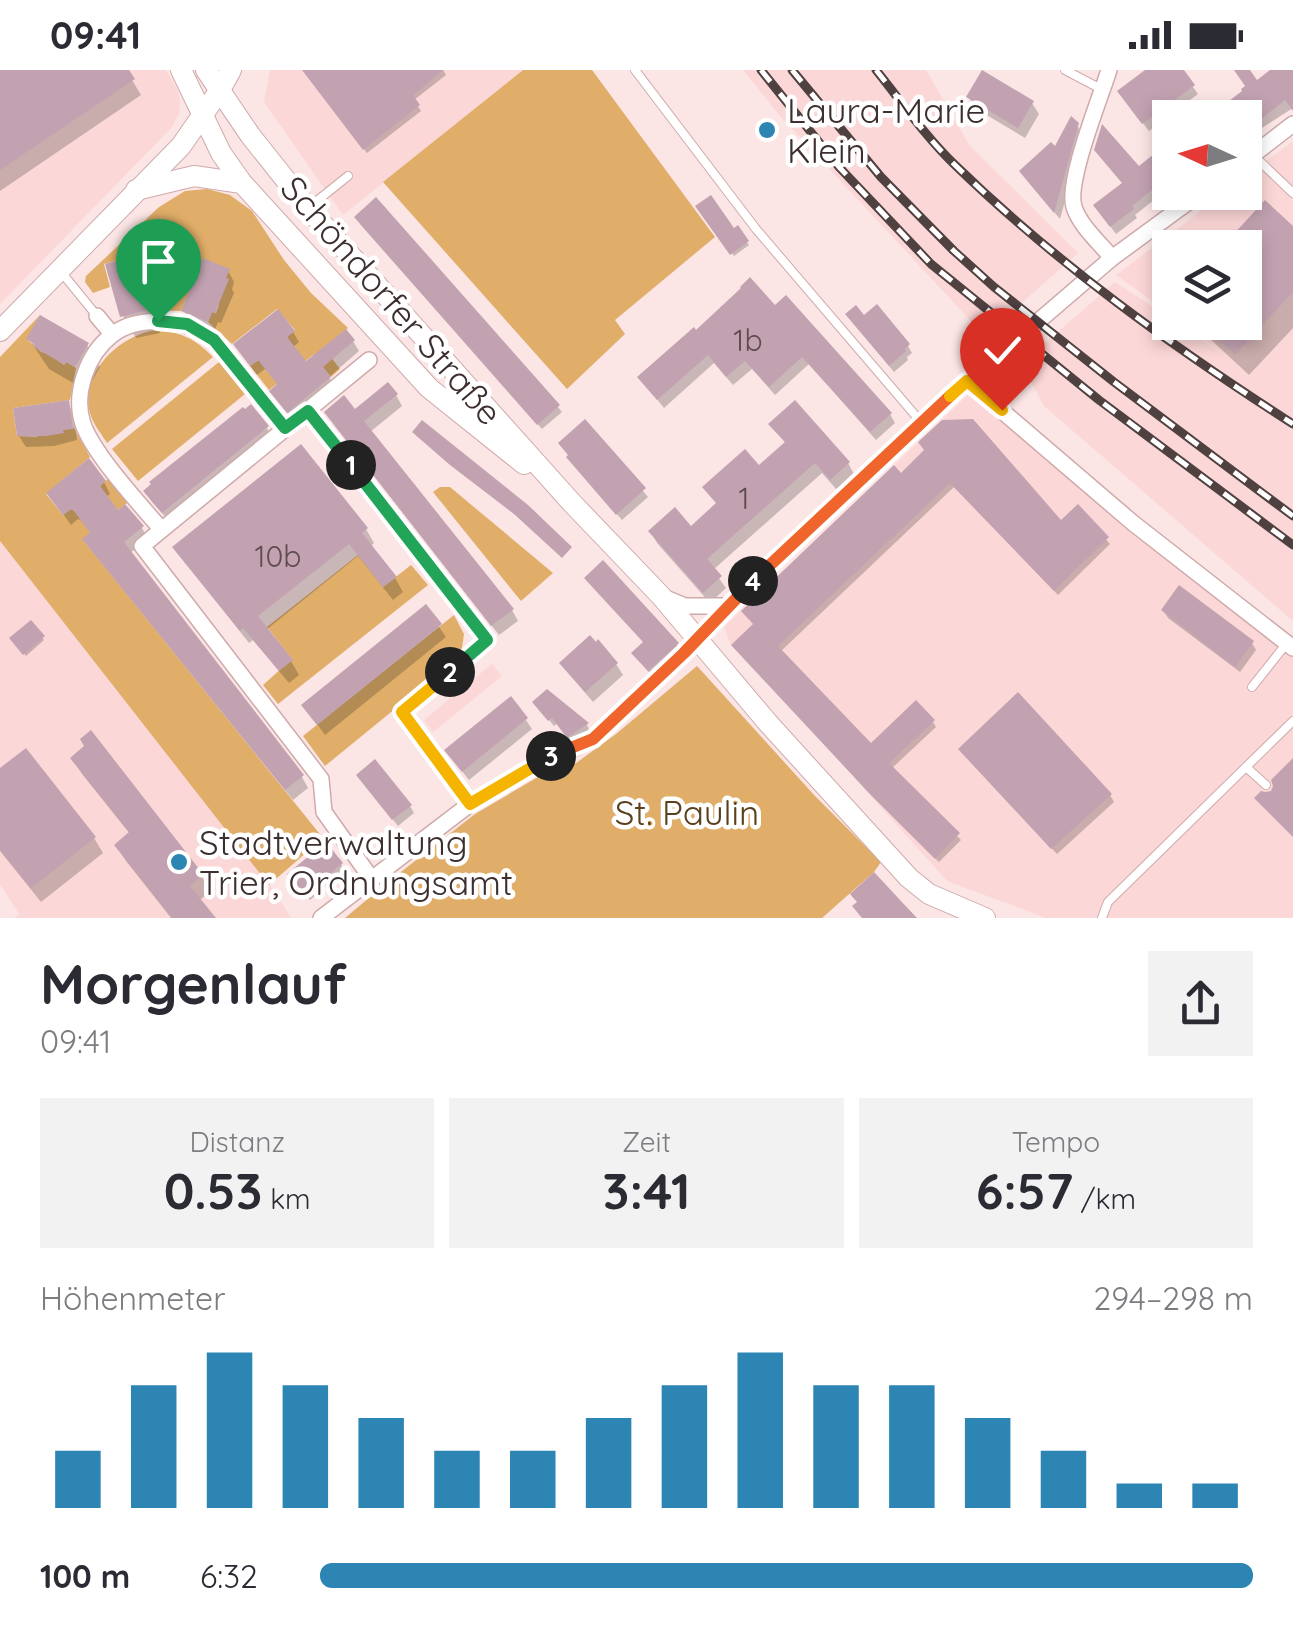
<!DOCTYPE html>
<html lang="de">
<head>
<meta charset="utf-8">
<style>
  body { margin:0; font-family:Quicksand,sans-serif; background:#f2f2f3; color:#2b2b33; height:100vh; display:flex; flex-direction:column; font-size:38px; white-space:nowrap }
  * { box-sizing:border-box; margin:0 }
  p { font-size:32px; color:#7c7c81 }
  .icon { flex:none; width:55px; height:55px; fill:none; stroke:currentColor; stroke-width:2; stroke-linecap:round; stroke-linejoin:round }
  .map { position:relative; height:848px; overflow:hidden }
  .details { display:flex; flex-direction:column; background:#fff; flex:1 }
  .details>* { flex:none }
  .needle { width:65px; rotate:274deg }
  .buttons { position:absolute; left:1152px; top:30px; display:grid; gap:20px }
  .buttons a { display:grid; place-items:center; width:110px; height:110px; border-radius:0px; background:#fff; box-shadow:0 5px 15px #0003; font-size:50px }
  .pin { position:absolute; display:grid; place-items:center; width:85px; height:85px; color:#fff; margin:-102px -42px; border-radius:50% 50% 50% 0; rotate:-45deg; box-shadow:0 0 10px #0007 }
  .pin .icon { rotate:45deg }
  .km { position:absolute; width:50px; height:50px; margin:-25px; border-radius:50%; background:#222; color:#fff; font-size:28px; line-height:50px; text-align:center }
  .round { display:grid; place-items:center; flex:none; width:105px; height:105px; border-radius:0px; background:#f2f2f3 }
  .head { display:flex; align-items:center; justify-content:space-between; height:170px; padding:0 40px }
  h1 { font-size:55px; font-weight:700; line-height:75px }
  .metrics { display:grid; grid-template-columns:repeat(3,1fr); gap:15px; height:170px; padding:10px 40px }
  .metrics div { display:grid; align-content:center; border-radius:0px; background:#f2f2f3; text-align:center }
  .metrics b { font-size:50px; font-weight:700 }
  .metrics small { font-size:28px; font-weight:400 }
  .metrics p { font-size:28px }
  .chart { height:280px; padding:20px 40px }
  .chart p { display:flex; justify-content:space-between }
  .chart svg { width:100%; height:180px; margin-top:10px; stroke:#2c85b3; stroke-width:6 }
  ul { padding:0 40px; list-style:none; font-size:32px }
  li { display:grid; grid-template-columns:160px 120px 1fr; align-items:center; height:75px }
  li i { height:25px; border-radius:12px; background:#2c85b3 }
  .status { display:flex; justify-content:space-between; align-items:center; height:70px; padding:0 50px; background:#fff; direction:ltr }
  .status svg { height:28px; fill:currentColor }
  .map>svg:first-child { display:block }
  .built { fill:#fcd7d7 }
  .green { fill:#e0ae69 }
  .shadow { fill:#0003 }
  .building { fill:#c2a2b1 }
  .lines { fill:none; stroke-linecap:round; stroke-linejoin:round }
  .lane-casing { stroke:#cfaaab; stroke-width:10 }
  .street-casing { stroke:#cfaaab; stroke-width:18 }
  .secondary-casing { stroke:#cfaaab; stroke-width:22 }
  .lane { stroke:#fff; stroke-width:8 }
  .street { stroke:#fff; stroke-width:15 }
  .secondary { stroke:#fff; stroke-width:20 }
  .rail-casing { stroke:#504141; stroke-width:9 }
  .rail { stroke:#fff; stroke-width:5; stroke-dasharray:15; stroke-linecap:butt }
  .split-1-casing { stroke:#fff; stroke-width:20 }
  .split-2-casing { stroke:#fff; stroke-width:20 }
  .split-3-casing { stroke:#fff; stroke-width:20 }
  .split-4-casing { stroke:#fff; stroke-width:20 }
  .split-5-casing { stroke:#fff; stroke-width:20 }
  .split-6-casing { stroke:#fff; stroke-width:20 }
  .split-1 { stroke:#22a559; stroke-width:12 }
  .split-2 { stroke:#22a559; stroke-width:12 }
  .split-3 { stroke:#f5b400; stroke-width:12 }
  .split-4 { stroke:#f0652b; stroke-width:12 }
  .split-5 { stroke:#f0652b; stroke-width:12 }
  .split-6 { stroke:#f5b400; stroke-width:12 }
  .poi-dot { fill:#2c85b3; stroke:#fff; stroke-width:4 }
  .labels { text-anchor:middle; dominant-baseline:central; stroke-width:9; stroke-linejoin:round; paint-order:stroke }
  .number-label { font-size:30px; fill:#5e4c50 }
  .poi-label { font-size:35px; fill:#3d2f2f; stroke:#fff; text-anchor:start }
  .street-label { font-size:35px; fill:#3d2f2f; stroke:#fff }
  .park-label { font-size:35px; fill:#5a401b; stroke:#fff }
</style>
</head>
<body>
<div class="status"><b>09:41</b><svg viewBox="0 0 49 12"><path d="M0 12V9h3v3zM5 12V6h3v6zM10 12V3h3v9zM15 12V0h3v12zM26 1h20v11H26zM47 4h2v5h-2z"/></svg></div>
<div class="map">
<svg width="1293" height="848" viewBox="0 0 1293 848">
  <rect width="100%" height="100%" fill="#fce5e5"/>
  <!-- built -->
  <g class="built">
    <path d="M0 0H166L177 19 180 31 179 44 172 57 0 234Z"/>
    <path d="M270 0H523L343 145 264 32Z"/>
    <path d="M743 0H926L970 76 1078 183 985 266 781 47Z"/>
    <path d="M1293 71V551L1044 336 1021 294 1115 212 1170 248V252L1176 253 1228 287 1182 253 1245 252V178H1170V244L1116 205 1225 123 1245 122V107Z"/>
    <path d="M969 324 1293 579V848H1046L947 811 801 648 731 575 724 557Z"/>
    <path d="M0 471 275 822 291 848H14L19 844 0 814Z"/>
    <path d="M492 594 502 606 433 662 424 650Z"/>
  </g>
  <!-- green -->
  <g class="green">
    <path d="M523 0H592L715 167 615 250 625 264 567 319 383 112Z"/>
    <path d="M207 119 230 125 252 141 284 190 311 223 348 258 324 278 340 299 331 307 313 285 269 320 250 296 289 270 287 267 295 260 277 239 232 274 208 252 212 242 216 243 219 235 216 233 226 208 204 188 181 241 149 240 146 230 149 228 138 205 141 204 138 195H135L132 186 104 194 110 217 93 223 85 212 86 206 159 137 185 121Z"/>
    <path d="M40 245 27 269 41 282 58 287 57 290 64 295 66 292 76 298 70 330 13 338 17 366 37 367V364L63 363V360L74 358 90 387 46 424 63 445 71 439 74 441 102 419 100 416 108 409 127 433 118 440 116 438 83 470 323 768 269 815 0 471V287Z"/>
    <path d="M154 260C179 261 196 269 213 287L107 373C102 365 94 355 91 346 78 304 118 267 154 260Z"/>
    <path d="M219 292 245 324 138 411 112 379Z"/>
    <path d="M440 417H450L553 503 521 531 433 422Z"/>
    <path d="M358 485 383 517 411 495 428 515 278 634 263 615 292 589 267 557Z"/>
    <path d="M454 545 464 564 461 585 325 696 303 666Z"/>
    <path d="M697 596 815 726 881 792 874 802 822 848H345L383 816 475 744 555 697 561 704 616 664Z"/>
  </g>
  <!-- shadow -->
  <g class="shadow">
    <path d="M0 0H126L141 25 0 121Z"/>
    <path d="M305 0H443L446 5 414 30 421 41 367 83Z"/>
    <path d="M1149 0H1181L1198 24 1149 61 1125 30Z"/>
    <path d="M1235 0H1247L1257 13 1274 0H1293V38L1245 69 1248 17Z"/>
    <path d="M969 27 1032 33 1039 44 1025 68 975 38Z"/>
    <path d="M1077 55 1083 66 1060 149 1028 111Z"/>
    <path d="M1170 76V122H1175L1168 128 1164 122 1135 145 1137 148 1116 164 1101 144 1138 99Z"/>
    <path d="M376 130 558 337 562 342 542 359 360 154Z"/>
    <path d="M699 136 734 161 737 159 749 175 734 186Z"/>
    <path d="M1293 160V258L1249 305 1192 252H1245Z"/>
    <path d="M136 197 150 219 158 247 155 246 160 263 136 268 123 246Z"/>
    <path d="M228 201 234 212 232 219 234 223 221 253 218 252 214 262 191 252 184 241Z"/>
    <path d="M775 238 890 344 895 353 876 370 809 294 775 325 752 299 733 315 714 293 664 338 640 308 696 263Z"/>
    <path d="M864 248 908 276 912 283 907 287 908 290 894 302 852 251Z"/>
    <path d="M293 262 299 272 292 278 305 295 353 271 359 281 329 307 335 318 294 351 278 331 279 315 266 298 257 305 242 285Z"/>
    <path d="M29 269 87 275 100 297 88 318 78 316 49 299Z"/>
    <path d="M396 325 402 336 370 362 512 540 518 551 499 565 333 353Z"/>
    <path d="M67 333 74 344 77 370 54 376 26 377 19 366Z"/>
    <path d="M585 353 648 427 622 450 573 394Z"/>
    <path d="M771 354 848 393 854 404 837 420 822 403 713 500 726 518 710 533 657 473 651 462 690 460 718 435 706 417 759 399 786 374Z"/>
    <path d="M267 358 273 369 170 452 152 432 146 421Z"/>
    <path d="M927 381 1061 454 1078 438 1110 474 1058 525 954 417 780 582 871 677 933 652 936 657 891 699 961 770 939 792 875 729 738 580Z"/>
    <path d="M104 412 110 424 106 427 118 443 142 458 148 469 129 484 302 707 308 718 293 730 92 481V464L84 452 78 449 71 455 49 424Z"/>
    <path d="M366 459 374 473 370 477 395 508 403 522 393 530 358 486 266 560 291 591 299 605 289 613 253 570 249 573 184 491Z"/>
    <path d="M426 538 446 567 325 665 304 636Z"/>
    <path d="M1164 541 1252 573 1256 580 1240 602 1168 548Z"/>
    <path d="M31 553 44 570 26 586 12 569Z"/>
    <path d="M645 574H677L681 581 653 607 639 591Z"/>
    <path d="M563 593 616 594 623 605 593 632 569 604Z"/>
    <path d="M547 623 587 655 590 661 573 674 558 653 554 656 540 639Z"/>
    <path d="M526 650 532 659 469 710 453 690Z"/>
    <path d="M87 676 201 805 210 821 199 831 213 848H171L126 791 117 776 130 764 82 704 73 689Z"/>
    <path d="M965 686 1110 725 1114 732 1057 784Z"/>
    <path d="M0 702 94 768 103 783 41 832 0 781Z"/>
    <path d="M363 712 410 736 414 743 398 756Z"/>
    <path d="M341 794 345 801 310 830 294 812Z"/>
  </g>
  <!-- building -->
  <g class="building">
    <path d="M0 0H129L135 9 0 100Z"/>
    <path d="M302 0H443L413 25 420 35 363 80Z"/>
    <path d="M982 0 1034 31 1018 58 966 27Z"/>
    <path d="M1145 0H1184L1195 15 1142 54 1117 21Z"/>
    <path d="M1234 0H1250L1257 10 1270 0H1293V41L1285 30 1256 53 1252 48H1207L1242 21 1241 19 1245 16Z"/>
    <path d="M1071 46 1079 53 1054 143 1019 101 1051 72 1055 76Z"/>
    <path d="M1102 54 1139 96 1170 71V115L1162 121 1158 115 1132 136 1134 139 1110 157 1093 135 1122 113 1094 80Z"/>
    <path d="M711 125 734 158 738 155 749 171 730 185 695 136Z"/>
    <path d="M376 127 560 335 537 355 354 147Z"/>
    <path d="M1265 130 1293 156V222L1235 285 1200 252H1245V178H1221Z"/>
    <path d="M132 186 135 195 138 194 148 227 144 226 149 240 120 247 105 194Z"/>
    <path d="M203 188 230 199 226 208 229 209 215 243 212 242 208 252 181 241Z"/>
    <path d="M750 207 775 235 786 225 892 343 870 362 802 287 769 317 745 291 726 307 708 285 657 330 637 307 694 257 696 260 741 218 740 217Z"/>
    <path d="M877 234 910 274 905 279 906 281 889 296 845 244 856 235 864 245Z"/>
    <path d="M278 239 295 261 287 267 306 291 346 259 355 270 323 297 331 307 287 343 269 321 277 314 258 290 250 296 233 274Z"/>
    <path d="M40 245 89 273 75 297 66 292 65 295 34 277 35 274 26 269Z"/>
    <path d="M388 312 398 324 364 351 514 539 491 556 324 342 344 325 355 339Z"/>
    <path d="M69 330 73 359 63 360 64 363 46 366H17L13 338Z"/>
    <path d="M795 330 850 392 830 410 815 393 707 489 722 506 703 523 648 461 675 437 691 456 716 433 702 417 745 379 759 395 785 372 768 354Z"/>
    <path d="M251 334 269 356 162 443 143 421 151 414 149 412 243 337 245 339Z"/>
    <path d="M585 349 646 418 616 445 566 387 568 385 558 373Z"/>
    <path d="M973 349 1061 450 1078 434 1109 467 1054 521 950 413 778 576 871 673 916 630 935 650 889 693 960 763 935 789 869 723 731 575 753 554 741 541 894 395 901 403 924 380 918 372 942 350Z"/>
    <path d="M422 350 528 435 572 477 562 488 514 444 450 395 412 362Z"/>
    <path d="M301 374 368 458 362 463 397 507 383 517 349 474 258 546 293 590 279 601 243 558 240 561 172 477Z"/>
    <path d="M89 388 106 411 100 416 118 440 125 434 144 456 124 472 304 705 285 720 82 469 90 463 74 441 71 439 63 445 46 423Z"/>
    <path d="M603 490 679 573 648 601 631 583 643 572 584 508Z"/>
    <path d="M1179 515 1254 571 1235 597 1161 540Z"/>
    <path d="M426 534 442 554 317 655 301 635Z"/>
    <path d="M31 550 45 566 23 585 9 568Z"/>
    <path d="M590 565 596 572 598 569 618 593 585 622 559 593Z"/>
    <path d="M547 619 589 653 567 668 552 648 548 651 532 632Z"/>
    <path d="M1018 622 1112 724 1051 779 958 679Z"/>
    <path d="M511 626 528 648 462 702 444 680Z"/>
    <path d="M91 660 203 804 190 816 216 848H172L114 775 129 762 70 688 84 676 80 669Z"/>
    <path d="M26 678 96 767 31 818 0 780V698Z"/>
    <path d="M1293 688V767L1254 728 1261 721 1265 722 1271 721 1273 716 1271 710Z"/>
    <path d="M375 689 412 735 392 750 356 705Z"/>
    <path d="M326 772 343 793 304 825 287 804Z"/>
    <path d="M874 802 900 830 917 848H862L852 836 857 832 850 824Z"/>
  </g>
  <g class="lines">
    <defs>
      <g id="lane">
        <path d="M635 0 756 159 921 352"/>
        <path d="M1065 0 1103 20"/>
        <path d="M1253 85 1293 123"/>
        <path d="M308 138 348 106"/>
        <path d="M62 203 97 246"/>
        <path d="M1252 617 1287 573"/>
        <path d="M1246 697 1266 715"/>
        <path d="M1102 848 1108 832 1293 651"/>
      </g>
      <g id="street">
        <path d="M1109 0C1100 29 1066 112 1074 137 1080 156 1100 173 1112 188"/>
        <path d="M1245 91 1293 54"/>
        <path d="M97 246 112 264"/>
        <path d="M369 290 142 476 321 709 324 742 371 808"/>
        <path d="M967 311 1133 453 1293 578"/>
        <path d="M309 341 487 570 402 642 470 734"/>
        <path d="M161 459C139 433 94 385 83 354 73 324 87 284 112 265 138 244 188 249 213 269 222 277 229 289 237 299 253 319 269 338 285 358"/>
        <path d="M663 527 685 536H727"/>
        <path d="M321 848 470 734 551 686 574 678 593 669 685 583 750 513 921 352 1112 188 1202 122"/>
      </g>
      <g id="secondary">
        <path d="M181 0 221 83 242 113 429 318 524 394"/>
        <path d="M206 0 250 65 308 138 572 433 661 526 768 653 909 808 929 824 985 848"/>
        <path d="M136 120 194 106 242 113"/>
        <path d="M0 261 181 76 220 20 231 0"/>
      </g>
    </defs>
    <!-- lane casing -->
    <use href="#lane" class="lane-casing"/>
    <!-- street casing -->
    <use href="#street" class="street-casing"/>
    <!-- secondary casing -->
    <use href="#secondary" class="secondary-casing"/>
    <!-- lane -->
    <use href="#lane" class="lane"/>
    <!-- street -->
    <use href="#street" class="street"/>
    <!-- secondary -->
    <use href="#secondary" class="secondary"/>
    <defs>
      <g id="rail">
        <path d="M761 0 839 97 931 194 1099 330 1293 475"/>
        <path d="M792 0 881 107 954 181 994 217 1114 312 1293 446"/>
        <path d="M876 0C901 31 925 66 954 94 1057 194 1173 277 1293 354"/>
      </g>
    </defs>
    <!-- rail casing -->
    <use href="#rail" class="rail-casing"/>
    <!-- rail -->
    <use href="#rail" class="rail"/>
  </g>
  <g class="lines">
    <defs>
      <path id="split-1" d="M158 251 187 254 214 270 285 358 308 341 351 395"/>
      <path id="split-2" d="M351 395 487 570 450 602"/>
      <path id="split-3" d="M450 602 402 642 470 734 551 686"/>
      <path id="split-4" d="M551 686 593 669 684 583 753 511"/>
      <path id="split-5" d="M753 511 950 326"/>
      <path id="split-6" d="M950 326 967 311 1002 340"/>
    </defs>
    <!-- split-1 casing -->
    <use href="#split-1" class="split-1-casing"/>
    <!-- split-2 casing -->
    <use href="#split-2" class="split-2-casing"/>
    <!-- split-3 casing -->
    <use href="#split-3" class="split-3-casing"/>
    <!-- split-4 casing -->
    <use href="#split-4" class="split-4-casing"/>
    <!-- split-5 casing -->
    <use href="#split-5" class="split-5-casing"/>
    <!-- split-6 casing -->
    <use href="#split-6" class="split-6-casing"/>
    <!-- split-1 -->
    <use href="#split-1" class="split-1"/>
    <!-- split-2 -->
    <use href="#split-2" class="split-2"/>
    <!-- split-3 -->
    <use href="#split-3" class="split-3"/>
    <!-- split-4 -->
    <use href="#split-4" class="split-4"/>
    <!-- split-5 -->
    <use href="#split-5" class="split-5"/>
    <!-- split-6 -->
    <use href="#split-6" class="split-6"/>
  </g>
  <!-- markers -->
  <g class="poi-dot">
    <circle cx="767" cy="60" r="10"/>
    <circle cx="179" cy="792" r="10"/>
  </g>
  <g class="labels">
    <!-- number labels -->
    <g class="number-label">
      <text x="748" y="270">1b</text>
      <text x="744" y="428">1</text>
      <text x="278" y="486">10b</text>
    </g>
    <!-- poi labels -->
    <g class="poi-label">
      <text x="787" y="40">Laura-Marie<tspan x="787" dy="40">Klein</tspan></text>
      <text x="199" y="772">Stadtverwaltung<tspan x="199" dy="40">Trier, Ordnungsamt</tspan></text>
    </g>
    <!-- street labels -->
    <g class="street-label">
      <text transform="translate(392 230) rotate(49)">Schöndorfer Straße</text>
    </g>
    <!-- park labels -->
    <g class="park-label">
      <text x="687" y="742">St. Paulin</text>
    </g>
  </g>
</svg>
<div class="buttons">
<a><svg class="needle" viewBox="-14 -14 28 28"><path d="M0-13l5 13h-10z" fill="#e53935"/><path d="M0 13l5-13h-10z" fill="#7c7c81"/></svg></a>
<a><svg class="icon" aria-label="layers" viewBox="0 0 24 24"><path d="M12 4l9 5-9 5-9-5zM3 14l9 5 9-5"/></svg></a>
</div>
<div class="pin" style="left:158px;top:251px;background:#1e9e55"><svg class="icon" aria-label="arrive" viewBox="0 0 24 24"><path d="M6 21V4h12l-3 4 3 4H6"/></svg></div>
<div class="pin" style="left:1002px;top:340px;background:#d93025"><svg class="icon" aria-label="check" viewBox="0 0 24 24"><path d="M5 12l5 5 9-10"/></svg></div>
<b class="km" style="left:351px;top:395px">1</b>
<b class="km" style="left:450px;top:602px">2</b>
<b class="km" style="left:551px;top:686px">3</b>
<b class="km" style="left:753px;top:511px">4</b>
</div>
<section class="details">
<div class="head"><div><h1>Morgenlauf</h1><p>09:41</p></div><a class="round"><svg class="icon" aria-label="share" viewBox="0 0 24 24"><path d="M12 15V3M7 8l5-5 5 5M5 13v7h14v-7"/></svg></a></div>
<div class="metrics">
<div><p>Distanz</p><b>0.53<small> km</small></b></div>
<div><p>Zeit</p><b>3:41</b></div>
<div><p>Tempo</p><b>6:57<small> /km</small></b></div>
</div>
<div class="chart"><p><span>Höhenmeter</span>294–298 m</p>
<svg viewBox="0 0 160 44" preserveAspectRatio="none"><path d="M5 44V30M15 44V14M25 44V6M35 44V14M45 44V22M55 44V30M65 44V30M75 44V22M85 44V14M95 44V6M105 44V14M115 44V14M125 44V22M135 44V30M145 44V38M155 44V38"/></svg>
</div>
<ul>
<li><b>100 m</b>6:32<i style="width:100%"></i></li>
</ul>
</section>
</body>
</html>
